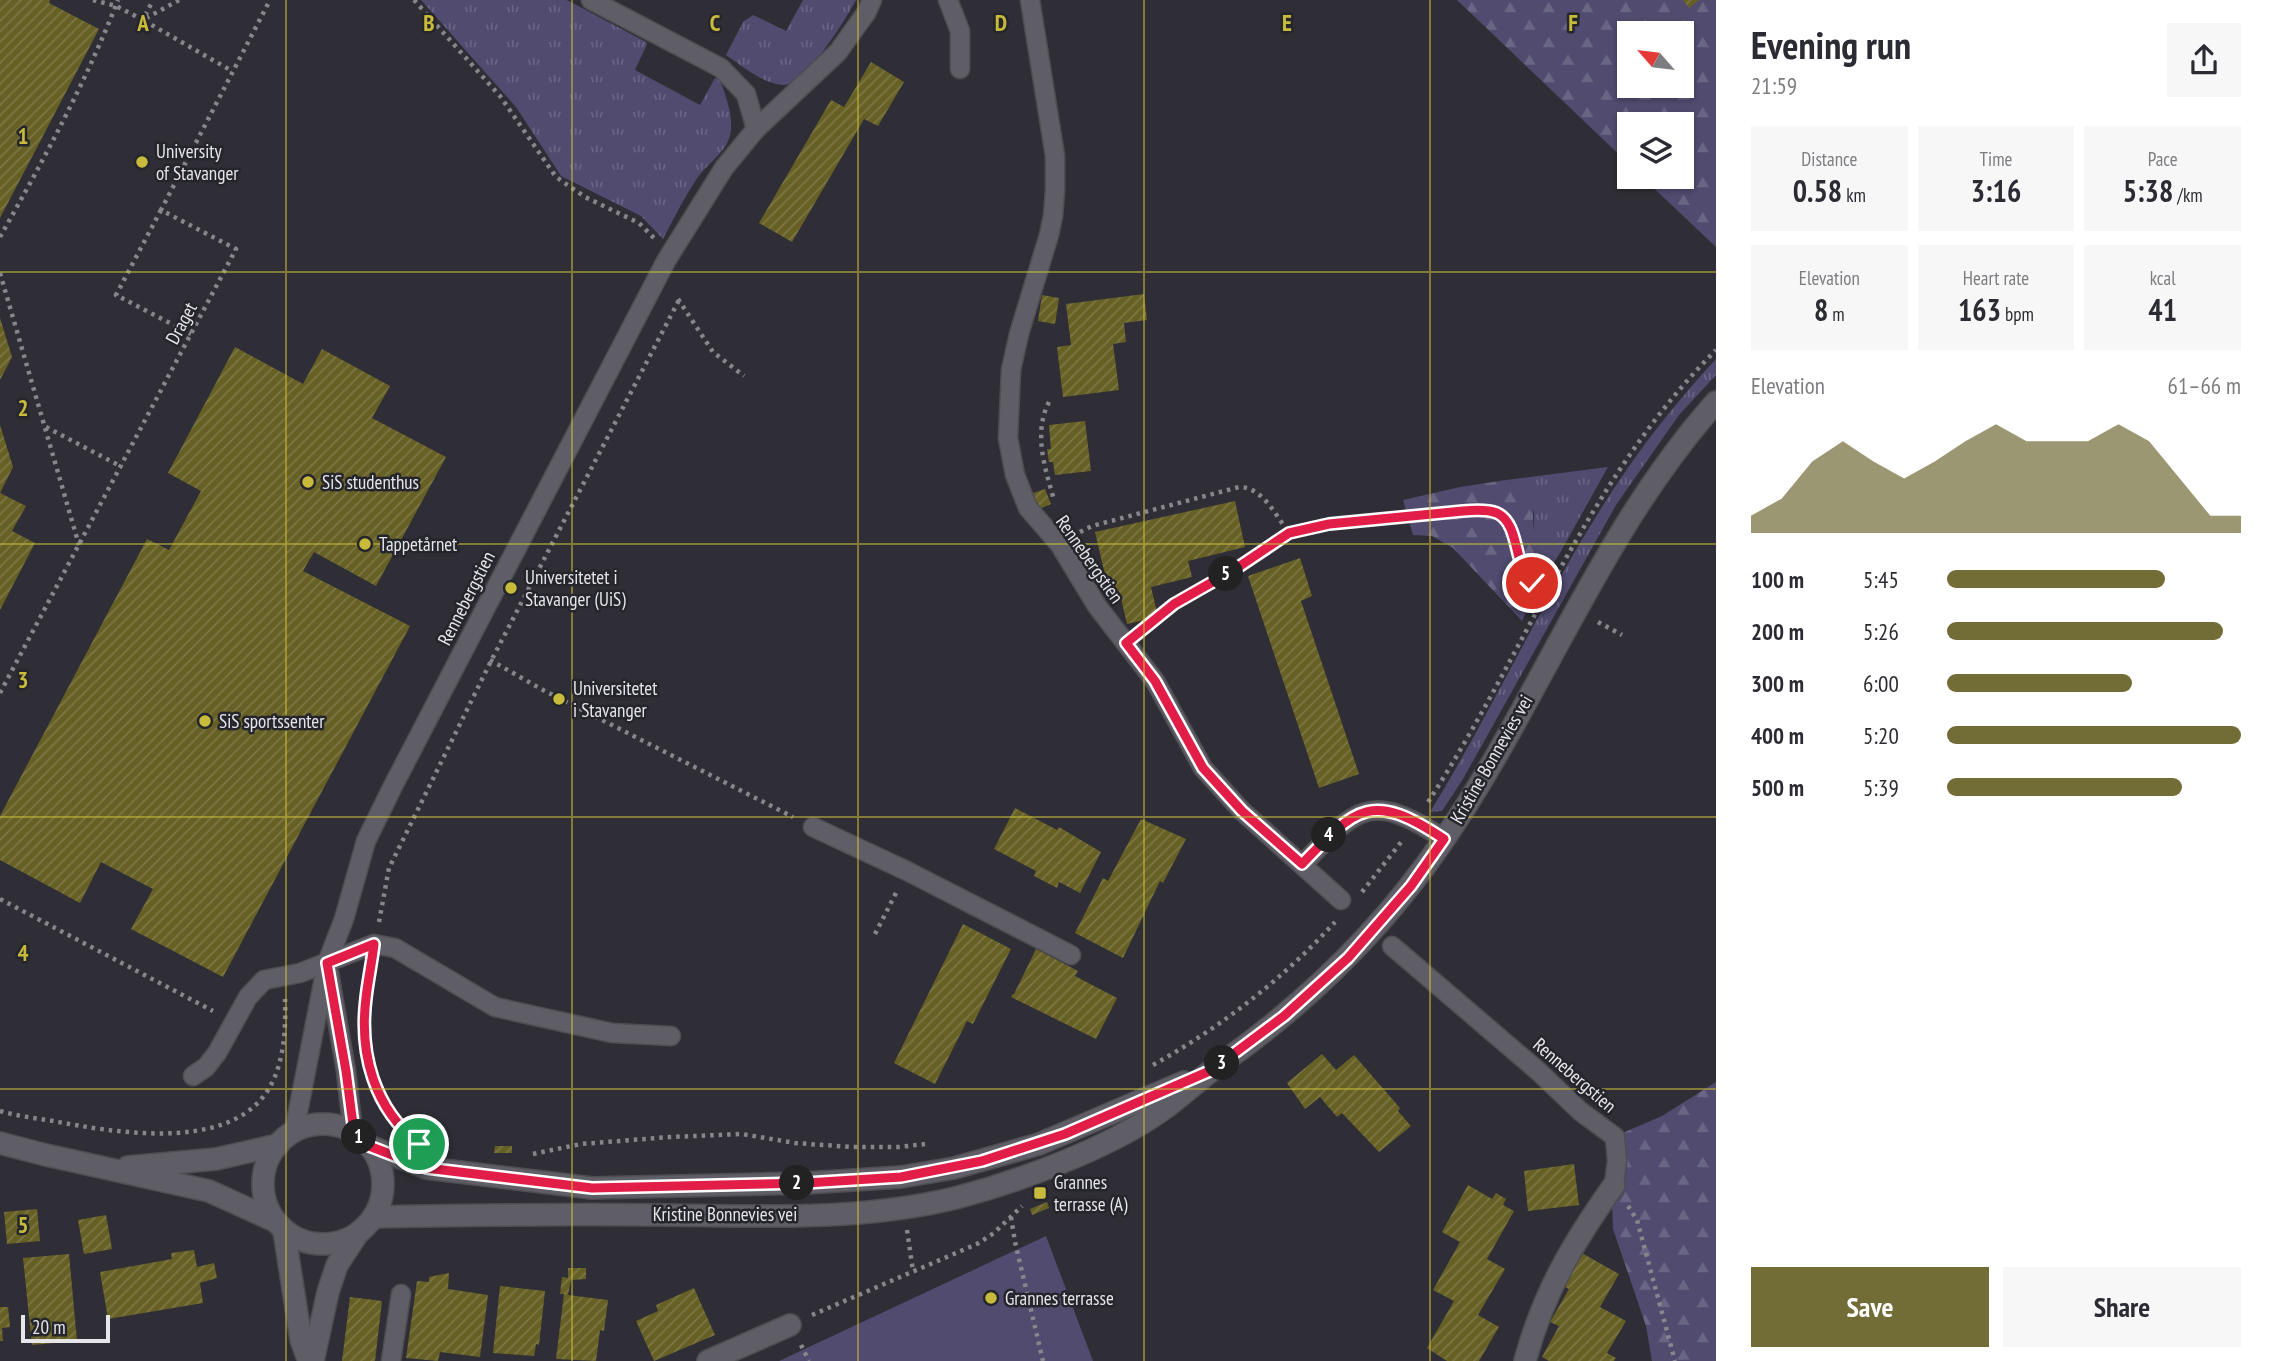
<!DOCTYPE html>
<html lang="en">
<head>
<meta charset="utf-8">
<style>
  body { margin:0; font-family:"PT Sans Narrow",sans-serif; background:#f7f7f7; color:#2b2b33; height:100vh; display:flex; flex-direction:column; font-size:26px; white-space:nowrap }
  * { box-sizing:border-box; margin:0 }
  p { font-size:23px; color:#7c7c81 }
  .icon { flex:none; width:38px; height:38px; fill:none; stroke:currentColor; stroke-width:2; stroke-linecap:round; stroke-linejoin:round }
  .map { position:relative; flex:1; overflow:hidden }
  .drawer { display:flex; flex-direction:column; background:#fff; width:560px }
  .drawer>* { flex:none }
  .needle { width:46px; rotate:298deg }
  .controls { position:absolute; left:1617px; top:21px; display:grid; gap:14px }
  .controls a { display:grid; place-items:center; width:77px; height:77px; border-radius:0px; background:#fff; box-shadow:0 2px 5px #0004; font-size:35px }
  .scale { position:absolute; left:21px; bottom:18px; width:89px; box-sizing:border-box; padding-left:7px; border:4px solid #e5e5ea; border-top:0; font-size:19px; line-height:24px; white-space:nowrap; color:#e5e5ea; -webkit-text-stroke:5px #25252c; paint-order:stroke }
  .pin { position:absolute; display:grid; place-items:center; width:60px; height:60px; color:#fff; margin:-30px; border:4px solid #fff; border-radius:50%; box-shadow:0 2px 7px #0007 }
  .km { position:absolute; width:35px; height:35px; margin:-18px; border-radius:50%; background:#222; color:#fff; font-size:19px; line-height:35px; text-align:center }
  .round { display:grid; place-items:center; flex:none; width:74px; height:74px; border-radius:0px; background:#f7f7f7 }
  .overview { display:flex; align-items:center; justify-content:space-between; height:119px; padding:0 35px }
  h1 { font-size:38px; font-weight:700; line-height:52px }
  .figures { display:grid; grid-template-columns:repeat(3,1fr); gap:10px; height:119px; padding:7px 35px }
  .figures div { display:grid; align-content:center; border-radius:0px; background:#f7f7f7; text-align:center }
  .figures b { font-size:30px; font-weight:700 }
  .figures small { font-size:19px; font-weight:400 }
  .figures p { font-size:19px }
  .chart { height:196px; padding:14px 35px }
  .chart p { display:flex; justify-content:space-between }
  .chart svg { width:100%; height:126px; margin-top:7px; fill:#726c37; opacity:.7 }
  .cta { display:flex; gap:14px; margin-top:auto; padding:14px 35px }
  .cta a { flex:1; height:80px; border-radius:0px; background:#726c37; color:#fff; font-size:28px; font-weight:700; line-height:80px; text-align:center }
  .cta a+a { background:#f7f7f7; color:#2b2b33 }
  ul { padding:0 35px; list-style:none; font-size:23px }
  li { display:grid; grid-template-columns:112px 84px 1fr; align-items:center; height:52px }
  li i { height:18px; border-radius:9px; background:#726c37 }
  main { display:flex; flex:1; min-height:0 }
  .map>svg:first-child { display:block }
  .grass { fill:url(#grass-tufts) }
  .forest { fill:url(#forest-firs); fill-rule:evenodd }
  .pitch { fill:#504b6f }
  .building { fill:url(#building-hatch) }
  .lines { fill:none; stroke-linecap:round; stroke-linejoin:round }
  .lane-casing { stroke:#4d4d52; stroke-width:21 }
  .street-casing { stroke:#4d4d52; stroke-width:24 }
  .secondary-casing { stroke:#4d4d52; stroke-width:24 }
  .path { stroke:#87868d; stroke-width:4.5; stroke-dasharray:3.5 5; stroke-linecap:butt }
  .lane { stroke:#5f5e66; stroke-width:18 }
  .street { stroke:#5f5e66; stroke-width:21 }
  .secondary { stroke:#5f5e66; stroke-width:21 }
  .route-casing { stroke:#fff; stroke-width:14 }
  .route { stroke:#e11d48; stroke-width:9 }
  .grid { fill:none; stroke:#c8bb3b; stroke-width:2; stroke-opacity:0.55 }
  .poi-dot { fill:#c8bb3b; stroke:#25252c; stroke-width:2.5 }
  .labels { text-anchor:middle; dominant-baseline:central; stroke-width:5; stroke-linejoin:round; paint-order:stroke }
  .poi-label { font-size:19px; fill:#e5e5ea; stroke:#25252c; text-anchor:start }
  .street-label { font-size:19px; fill:#e5e5ea; stroke:#25252c }
  .grid-label { font-size:23px; text-anchor:middle; font-weight:bold; fill:#c8bb3b; stroke:#25252c; stroke-width:5; stroke-linejoin:round; paint-order:stroke }
</style>
</head>
<body>
<main>
<div class="map">
<svg width="1716" height="1361" viewBox="0 0 1716 1361">
  <defs>
    <pattern id="grass-tufts" width="24" height="20" patternUnits="userSpaceOnUse" patternTransform="scale(1.75)"><rect width="24" height="20" fill="#504b6f"/><path d="M3 7l-1-3M5 7V3M7 7l1-3M15 17l-1-3M17 17v-4M19 17l1-3" fill="none" stroke="#696584"/></pattern>
    <pattern id="forest-firs" width="22" height="20" patternUnits="userSpaceOnUse" patternTransform="scale(1.75)"><rect width="22" height="20" fill="#504b6f"/><path d="M5 1l3.5 6h-7zM16 11l3.5 6h-7z" fill="#696584"/></pattern>
    <pattern id="building-hatch" width="6" height="6" patternUnits="userSpaceOnUse" patternTransform="scale(1.75)"><rect width="6" height="6" fill="#666025"/><path d="M-1 1l2-2M0 6l6-6M5 7l2-2" fill="none" stroke="#7c7745"/></pattern>
  </defs>
  <rect width="100%" height="100%" fill="#2f2e36"/>
  <!-- grass -->
  <g class="grass">
    <path d="M421 0H567L646 42 647 44 635 70 700 105 715 78 720 80C727 100 739 128 724 148 717 158 706 166 698 177 685 196 674 218 663 239L641 216 561 176 516 107Z"/>
    <path d="M803 0H856C846 19 805 85 784 85 763 84 742 66 726 55L743 22 753 15 786 31Z"/>
    <path d="M1716 359V375L1679 415 1616 505 1463 779 1442 811 1430 812C1494 708 1545 594 1611 493 1642 445 1677 401 1716 359Z"/>
    <path d="M1608 467 1560 553C1552 548 1542 544 1537 536 1533 529 1534 522 1534 514 1533 499 1518 487 1506 480Z"/>
  </g>
  <!-- forest -->
  <g class="forest">
    <path d="M1457 0H1716V247L1642 177H1682V124H1629V164ZM1629 33H1682V86H1629Z"/>
    <path d="M1506 480C1514 485 1524 489 1529 497 1534 504 1533 512 1533 519 1532 536 1547 545 1560 553L1538 587 1522 621 1453 548 1432 536 1413 535 1403 500 1460 487Z"/>
    <path d="M1716 1082V1361H1652L1646 1326 1613 1229 1612 1202 1620 1134 1662 1116Z"/>
  </g>
  <!-- pitch -->
  <path class="pitch" d="M1046 1236 1093 1361H779Z"/>
  <!-- building -->
  <g class="building">
    <path d="M0 0H50L49 3 99 29 0 218Z"/>
    <path d="M1683 0H1699L1689 8Z"/>
    <path d="M871 62 904 82 878 126 864 119 792 242 759 223 831 100 844 107Z"/>
    <path d="M1144 294 1147 320 1124 323 1126 342 1113 344 1119 390 1063 397 1057 347 1071 345 1066 304Z"/>
    <path d="M1042 295 1059 298 1055 324 1038 321Z"/>
    <path d="M0 318 12 357 0 380Z"/>
    <path d="M235 347 303 384 322 349 390 386 372 418 446 457 376 586 314 552 303 571 410 626 223 977 131 929 153 889 101 862 80 903 0 860V816L147 539 169 550 201 491 168 473Z"/>
    <path d="M1085 421 1091 471 1055 475 1053 462H1049L1047 449H1051L1049 425Z"/>
    <path d="M0 425 13 467 0 493Z"/>
    <path d="M1045 489 1051 504 1037 510 1031 494Z"/>
    <path d="M0 493 26 506 12 531 35 543 0 610Z"/>
    <path d="M1235 501 1245 547 1188 561 1192 577 1151 587 1158 617 1127 624 1120 594 1110 596 1095 532Z"/>
    <path d="M1300 558 1312 596 1301 601 1359 774 1319 788 1248 576Z"/>
    <path d="M1015 808 1057 830 1059 827 1101 852 1080 893 1059 882 1057 888 1034 876 1036 871 994 849Z"/>
    <path d="M1141 819 1186 839 1163 883 1160 881 1123 958 1075 933 1103 878 1108 881Z"/>
    <path d="M963 924 1011 949 973 1024 967 1021 935 1084 894 1063Z"/>
    <path d="M1036 949 1078 971 1075 976 1117 998 1096 1039 1011 997 1013 994H1014Z"/>
    <path d="M1322 1054 1336 1070 1354 1055 1400 1108 1398 1111 1411 1126 1379 1152 1342 1113 1337 1117 1320 1097 1305 1109 1287 1083Z"/>
    <path d="M495 1146H512V1153H494Z"/>
    <path d="M1574 1164 1579 1205 1528 1211 1524 1171Z"/>
    <path d="M1468 1185 1492 1199 1496 1193 1506 1199 1503 1205 1514 1211 1487 1259 1505 1269 1478 1315 1499 1327 1479 1361H1447L1427 1348 1454 1301 1433 1290 1460 1242 1442 1232Z"/>
    <path d="M1047 1202 1049 1208 1032 1215 1030 1209Z"/>
    <path d="M37 1209 40 1241 7 1244 4 1212Z"/>
    <path d="M106 1215 112 1249 84 1254 78 1220Z"/>
    <path d="M194 1250 197 1267 214 1263 217 1278 200 1283 203 1303 108 1319 100 1272 172 1259 171 1253Z"/>
    <path d="M1580 1252 1619 1274 1600 1307 1626 1321 1607 1353 1616 1358 1614 1361H1549L1542 1357 1559 1326 1550 1322 1569 1289 1561 1285Z"/>
    <path d="M69 1254 77 1341 32 1345 23 1258Z"/>
    <path d="M568 1268H586V1279L571 1280 568 1295 608 1300 604 1331 600 1330 596 1361 556 1359 564 1294H560L562 1277 568 1278Z"/>
    <path d="M449 1273 448 1289 488 1295 480 1357 440 1352 438 1361 406 1358 417 1281 429 1282V1277Z"/>
    <path d="M500 1286 545 1291 539 1345 536 1344 534 1356 493 1353Z"/>
    <path d="M694 1288 715 1335 654 1361 636 1321 658 1311 656 1305Z"/>
    <path d="M350 1297 382 1301 375 1361H342Z"/>
    <path d="M0 1307H8L10 1327 2 1328 3 1341H0Z"/>
  </g>
  <g class="lines">
    <defs>
      <g id="lane">
        <path d="M591 0 721 68 746 94 756 129"/>
        <path d="M948 0 960 31V69"/>
        <path d="M1030 0 1055 156V191L1053 216 1049 235 1019 334 1011 370 1008 438 1015 475 1028 508 1060 545 1097 606 1155 681 1203 768 1242 811 1341 900"/>
        <path d="M813 827 907 871 1071 955"/>
        <path d="M1302 865C1357 806 1372 791 1444 839"/>
        <path d="M1392 946 1538 1071 1580 1111 1615 1137 1617 1161 1614 1185"/>
        <path d="M329 973 346 1071 353 1132"/>
        <path d="M193 1076 206 1067 217 1053 248 997 264 980 300 973 374 944 395 948 495 1007 612 1033 671 1036"/>
        <path d="M294 1132 327 963 344 919 366 841 393 786 666 261 724 168 756 129 838 52 866 13 872 0"/>
        <path d="M391 1361 401 1294"/>
      </g>
      <g id="street">
        <path d="M708 1361 790 1325"/>
        <path d="M1525 1361C1544 1291 1573 1243 1614 1185"/>
      </g>
      <g id="secondary">
        <circle cx="323" cy="1184" r="60"/>
        <path d="M0 1143 46 1155 209 1191 275 1221"/>
        <path d="M369 1146 426 1168 592 1188 806 1183 901 1177 954 1168 1039 1144 1184 1082"/>
        <path d="M128 1167 216 1159 278 1145"/>
        <path d="M373 1217C471 1215 569 1214 667 1215 763 1216 865 1221 959 1197 1020 1181 1106 1149 1158 1113 1179 1099 1198 1080 1219 1065 1307 1003 1382 930 1443 841 1541 698 1600 532 1716 402"/>
        <path d="M284 1231 301 1340 309 1361"/>
        <path d="M313 1361 328 1292 337 1265 356 1236"/>
      </g>
    </defs>
    <!-- lane casing -->
    <use href="#lane" class="lane-casing"/>
    <!-- street casing -->
    <use href="#street" class="street-casing"/>
    <!-- secondary casing -->
    <use href="#secondary" class="secondary-casing"/>
    <!-- path -->
    <g class="path">
      <path d="M93 0 116 6 143 20 153 0"/>
      <path d="M179 0 143 20 232 71"/>
      <path d="M414 0 500 96 556 177 585 197 639 223 655 239"/>
      <path d="M161 210 116 295 191 334"/>
      <path d="M0 237C43 161 86 82 118 0"/>
      <path d="M0 273 79 545"/>
      <path d="M678 299 713 352 744 376"/>
      <path d="M1049 402C1033 433 1045 468 1054 500"/>
      <path d="M46 427 122 467"/>
      <path d="M1080 532 1092 526 1239 487C1263 487 1276 516 1289 533"/>
      <path d="M1598 622 1622 635"/>
      <path d="M1143 630C1178 602 1213 583 1251 560 1263 552 1277 538 1291 533 1328 519 1387 518 1428 514 1448 512 1479 504 1497 514 1518 525 1518 569 1537 588"/>
      <path d="M490 660 543 690 793 817"/>
      <path d="M0 693 236 249 161 210 270 0"/>
      <path d="M1428 802C1526 652 1587 479 1716 350"/>
      <path d="M1362 892 1402 841"/>
      <path d="M0 899 213 1011"/>
      <path d="M379 922 389 868 491 661 679 300"/>
      <path d="M875 934 897 891"/>
      <path d="M364 1022 370 972"/>
      <path d="M1153 1065C1221 1027 1283 979 1335 922"/>
      <path d="M373 1079 391 1117 400 1129"/>
      <path d="M0 1111C17 1116 35 1118 53 1121 112 1132 220 1151 263 1097 284 1071 286 1031 285 999"/>
      <path d="M533 1154 581 1144 670 1137 742 1134 795 1143 852 1147H899L925 1144"/>
      <path d="M1628 1206 1637 1220 1675 1361"/>
      <path d="M1011 1217 1015 1242 1043 1361"/>
      <path d="M907 1230 913 1271"/>
      <path d="M812 1315 977 1244 994 1233 1022 1206"/>
      <path d="M801 1345 809 1361"/>
    </g>
    <!-- lane -->
    <use href="#lane" class="lane"/>
    <!-- street -->
    <use href="#street" class="street"/>
    <!-- secondary -->
    <use href="#secondary" class="secondary"/>
  </g>
  <g class="lines">
    <defs>
      <path id="route" d="M419 1144C374 1108 359 1054 366 998 368 980 372 962 374 944L327 963 346 1071 354 1132 369 1146 426 1168 592 1188 806 1183 901 1177 982 1161 1065 1134 1212 1070 1284 1016 1348 958 1411 886 1444 839C1372 791 1357 806 1302 864L1242 811 1203 768 1155 681 1126 643 1174 604 1237 568 1289 533 1329 524 1463 511C1473 510 1487 509 1497 513 1516 522 1515 552 1523 569 1526 574 1529 578 1532 583"/>
    </defs>
    <!-- route casing -->
    <use href="#route" class="route-casing"/>
    <!-- route -->
    <use href="#route" class="route"/>
  </g>
  <!-- grid -->
  <path class="grid" d="M286 0V1361M572 0V1361M858 0V1361M1144 0V1361M1430 0V1361M0 272H1716M0 544H1716M0 817H1716M0 1089H1716"/>
  <!-- markers -->
  <g class="poi-dot">
    <circle cx="142" cy="162" r="7"/>
    <circle cx="308" cy="482" r="7"/>
    <circle cx="365" cy="544" r="7"/>
    <circle cx="511" cy="588" r="7"/>
    <circle cx="559" cy="699" r="7"/>
    <circle cx="205" cy="721" r="7"/>
    <rect x="1033" y="1186" width="14" height="14" rx="3.5"/>
    <circle cx="991" cy="1298" r="7"/>
  </g>
  <g class="labels">
    <!-- poi labels -->
    <g class="poi-label">
      <text x="156" y="151">University<tspan x="156" dy="22">of Stavanger</tspan></text>
      <text x="322" y="482">SiS studenthus</text>
      <text x="379" y="544">Tappetårnet</text>
      <text x="525" y="577">Universitetet i<tspan x="525" dy="22">Stavanger (UiS)</tspan></text>
      <text x="573" y="688">Universitetet<tspan x="573" dy="22">i Stavanger</tspan></text>
      <text x="219" y="721">SiS sportssenter</text>
      <text x="1054" y="1182">Grannes<tspan x="1054" dy="22">terrasse (A)</tspan></text>
      <text x="1005" y="1298">Grannes terrasse</text>
    </g>
    <!-- street labels -->
    <g class="street-label">
      <text transform="translate(181 323) rotate(-62)">Draget</text>
      <text transform="translate(1090 559) rotate(55)">Rennebergstien</text>
      <text transform="translate(466 598) rotate(-63)">Rennebergstien</text>
      <text transform="translate(1491 759) rotate(-60)">Kristine Bonnevies vei</text>
      <text transform="translate(1575 1075) rotate(41)">Rennebergstien</text>
      <text x="725" y="1214">Kristine Bonnevies vei</text>
    </g>
  </g>
  <g class="grid-label">
    <text x="143" y="31">A</text>
    <text x="429" y="31">B</text>
    <text x="715" y="31">C</text>
    <text x="1001" y="31">D</text>
    <text x="1287" y="31">E</text>
    <text x="1573" y="31">F</text>
    <text x="23" y="144">1</text>
    <text x="23" y="416">2</text>
    <text x="23" y="688">3</text>
    <text x="23" y="961">4</text>
    <text x="23" y="1233">5</text>
  </g>
</svg>
<div class="controls">
<a><svg class="needle" viewBox="-14 -14 28 28"><path d="M0-13l5 13h-10z" fill="#e53935"/><path d="M0 13l5-13h-10z" fill="#7c7c81"/></svg></a>
<a><svg class="icon" aria-label="layers" viewBox="0 0 24 24"><path d="M12 4l9 5-9 5-9-5zM3 14l9 5 9-5"/></svg></a>
</div>
<div class="scale">20 m</div>
<div class="pin" style="left:419px;top:1144px;background:#1e9e55"><svg class="icon" aria-label="arrive" viewBox="0 0 24 24"><path d="M6 21V4h12l-3 4 3 4H6"/></svg></div>
<div class="pin" style="left:1532px;top:583px;background:#d93025"><svg class="icon" aria-label="check" viewBox="0 0 24 24"><path d="M5 12l5 5 9-10"/></svg></div>
<b class="km" style="left:359px;top:1137px">1</b>
<b class="km" style="left:797px;top:1183px">2</b>
<b class="km" style="left:1222px;top:1063px">3</b>
<b class="km" style="left:1329px;top:835px">4</b>
<b class="km" style="left:1226px;top:574px">5</b>
</div>
<section class="drawer">
<div class="overview"><div><h1>Evening run</h1><p>21:59</p></div><a class="round"><svg class="icon" aria-label="share" viewBox="0 0 24 24"><path d="M12 15V3M7 8l5-5 5 5M5 13v7h14v-7"/></svg></a></div>
<div class="figures">
<div><p>Distance</p><b>0.58<small> km</small></b></div>
<div><p>Time</p><b>3:16</b></div>
<div><p>Pace</p><b>5:38<small> /km</small></b></div>
</div>
<div class="figures">
<div><p>Elevation</p><b>8<small> m</small></b></div>
<div><p>Heart rate</p><b>163<small> bpm</small></b></div>
<div><p>kcal</p><b>41</b></div>
</div>
<div class="chart"><p><span>Elevation</span>61–66 m</p>
<svg viewBox="0 0 160 44" preserveAspectRatio="none"><path d="M0 44V38L10 32L20 19L30 12L40 19L50 25L60 19L70 12L80 6L90 12L100 12L110 12L120 6L130 12L140 25L150 38L160 38V44z"/></svg>
</div>
<ul>
<li><b>100 m</b>5:45<i style="width:74%"></i></li>
<li><b>200 m</b>5:26<i style="width:94%"></i></li>
<li><b>300 m</b>6:00<i style="width:63%"></i></li>
<li><b>400 m</b>5:20<i style="width:100%"></i></li>
<li><b>500 m</b>5:39<i style="width:80%"></i></li>
</ul>
<div class="cta"><a>Save</a><a>Share</a></div>
</section>
</main>
</body>
</html>
